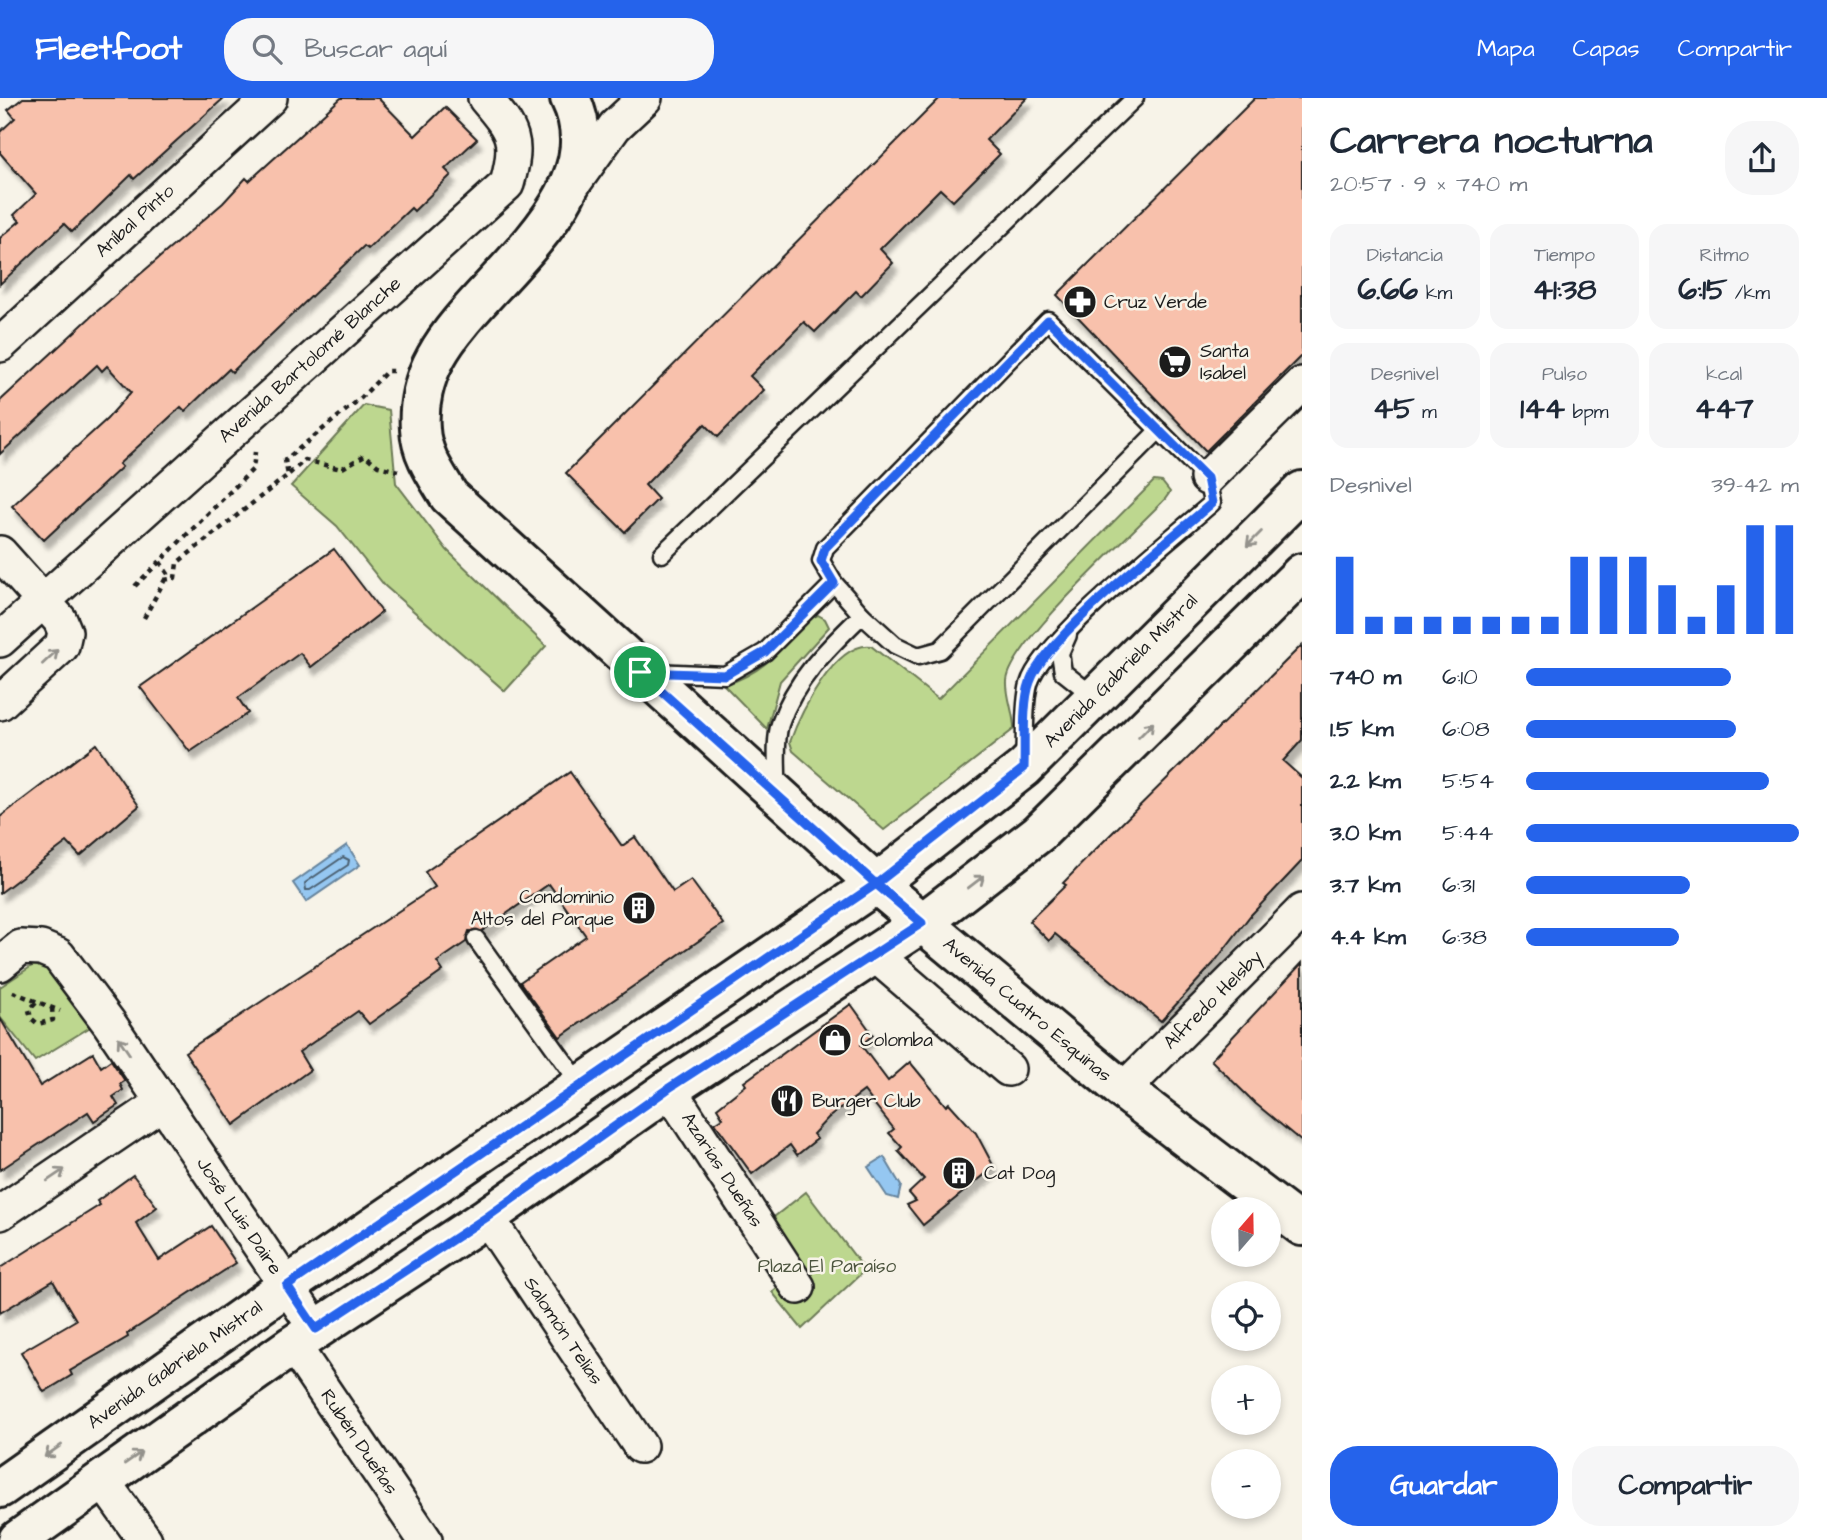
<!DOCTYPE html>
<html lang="es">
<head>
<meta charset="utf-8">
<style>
  body { margin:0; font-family:"Architects Daughter",sans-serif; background:#f6f6f7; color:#1f2937; height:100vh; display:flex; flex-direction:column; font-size:26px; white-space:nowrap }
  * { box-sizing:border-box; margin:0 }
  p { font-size:23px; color:#747a83 }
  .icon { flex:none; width:38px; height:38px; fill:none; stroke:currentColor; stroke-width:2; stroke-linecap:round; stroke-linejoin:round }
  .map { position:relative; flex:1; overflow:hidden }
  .details { display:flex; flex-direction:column; background:#fff; width:525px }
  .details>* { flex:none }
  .needle { width:46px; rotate:20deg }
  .buttons { position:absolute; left:1211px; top:1099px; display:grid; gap:14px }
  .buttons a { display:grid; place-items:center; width:70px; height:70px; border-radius:50%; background:#fff; box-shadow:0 4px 10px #0003; font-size:35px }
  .pin { position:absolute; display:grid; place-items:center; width:60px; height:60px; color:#fff; margin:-30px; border:4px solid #fff; border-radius:50%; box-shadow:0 2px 7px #0007 }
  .round { display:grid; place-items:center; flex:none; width:74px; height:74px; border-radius:28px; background:#f6f6f7 }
  .head { display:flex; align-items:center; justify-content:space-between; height:119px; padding:0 28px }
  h1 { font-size:38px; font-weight:700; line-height:52px }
  .metrics { display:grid; grid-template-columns:repeat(3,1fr); gap:10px; height:119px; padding:7px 28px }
  .metrics div { display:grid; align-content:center; border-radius:18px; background:#f6f6f7; text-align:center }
  .metrics b { font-size:30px; font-weight:700 }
  .metrics small { font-size:19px; font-weight:400 }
  .metrics p { font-size:19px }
  .chart { height:196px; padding:14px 28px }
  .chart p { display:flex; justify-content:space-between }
  .chart svg { width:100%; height:126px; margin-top:7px; stroke:#2563eb; stroke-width:6 }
  .action { display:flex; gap:14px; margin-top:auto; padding:14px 28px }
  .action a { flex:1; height:80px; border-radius:28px; background:#2563eb; color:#fff; font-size:28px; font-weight:700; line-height:80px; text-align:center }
  .action a+a { background:#f6f6f7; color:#1f2937 }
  ul { padding:0 28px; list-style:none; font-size:23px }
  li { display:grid; grid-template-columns:112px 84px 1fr; align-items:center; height:52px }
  li i { height:18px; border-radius:9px; background:#2563eb }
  header { display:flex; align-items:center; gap:42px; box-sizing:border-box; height:98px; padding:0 35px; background:#2563eb; color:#fff }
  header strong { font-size:33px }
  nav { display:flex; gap:38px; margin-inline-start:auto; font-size:24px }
  .search { width:490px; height:63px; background:#f6f6f7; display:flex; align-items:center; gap:18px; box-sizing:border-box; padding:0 24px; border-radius:28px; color:#747a83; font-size:26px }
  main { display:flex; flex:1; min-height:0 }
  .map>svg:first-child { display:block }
  .green { fill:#bdd78f; stroke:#6c7a56; stroke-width:2 }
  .water { fill:#95c7f1; stroke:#65839c; stroke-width:2 }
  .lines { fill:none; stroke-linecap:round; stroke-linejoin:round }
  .shore { stroke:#4c6071; stroke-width:2 }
  .building { fill:#f8c1ac; stroke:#1c1c1c; stroke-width:2; filter:url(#shadow) }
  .lane-casing { stroke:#1c1c1c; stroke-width:21 }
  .street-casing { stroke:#1c1c1c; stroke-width:38 }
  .secondary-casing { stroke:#1c1c1c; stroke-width:44 }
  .path { stroke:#1c1c1c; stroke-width:4.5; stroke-dasharray:5 5; stroke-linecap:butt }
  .lane { stroke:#f7f3e8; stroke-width:16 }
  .street { stroke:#f7f3e8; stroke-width:33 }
  .secondary { stroke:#f7f3e8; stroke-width:38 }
  .oneway { stroke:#94928c }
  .route-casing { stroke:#fff; stroke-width:14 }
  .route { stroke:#2563eb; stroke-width:9 }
  .labels { text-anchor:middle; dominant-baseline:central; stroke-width:5; stroke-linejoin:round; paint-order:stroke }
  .street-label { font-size:19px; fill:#1c1c1c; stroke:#f7f3e8 }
  .poi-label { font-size:19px; fill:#1c1c1c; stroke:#f7f3e8; text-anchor:start }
  .park-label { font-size:19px; fill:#4c543e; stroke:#f7f3e8 }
</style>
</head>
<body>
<header>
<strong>Fleetfoot</strong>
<div class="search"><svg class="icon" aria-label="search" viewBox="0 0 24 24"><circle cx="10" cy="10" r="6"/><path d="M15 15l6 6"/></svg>Buscar aquí</div>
<nav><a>Mapa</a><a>Capas</a><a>Compartir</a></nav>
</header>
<main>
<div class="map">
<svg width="1302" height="1442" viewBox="0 0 1302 1442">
  <defs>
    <filter id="shadow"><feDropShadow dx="4.5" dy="8" stdDeviation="2" flood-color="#0004"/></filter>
  </defs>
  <rect width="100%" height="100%" fill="#f7f3e8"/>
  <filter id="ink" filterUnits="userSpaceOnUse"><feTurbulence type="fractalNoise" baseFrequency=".0143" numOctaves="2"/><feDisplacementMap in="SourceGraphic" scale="14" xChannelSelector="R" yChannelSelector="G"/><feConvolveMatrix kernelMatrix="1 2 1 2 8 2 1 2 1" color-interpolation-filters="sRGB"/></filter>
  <g filter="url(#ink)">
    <!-- green -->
    <g class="green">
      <path d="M364 307 389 312 396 385 447 452 546 548 505 593 385 488 337 428 291 388Z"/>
      <path d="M1154 383 1162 384 1170 394 1165 401C1134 434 1010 545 1007 583 1006 598 1014 615 1014 631L884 732 793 653 790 644C800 616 835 544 871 548L938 601Z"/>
      <path d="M818 517 825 521 829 529 780 583 767 631 724 587C764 575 781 551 809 521Z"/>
      <path d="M35 866 53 872 92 928 35 963 0 919V889Z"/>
      <path d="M806 1094 865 1172 802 1231 772 1194 799 1172 765 1126Z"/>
    </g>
    <!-- water -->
    <g class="water">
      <path d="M347 747 360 767 306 804 293 785Z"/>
      <path d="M884 1059 901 1088 898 1101 887 1098 868 1069Z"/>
    </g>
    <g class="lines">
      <!-- shore -->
      <path class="shore" d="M343 759 349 762 348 767 310 792H306L305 785Z"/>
    </g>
    <!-- building -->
    <g class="building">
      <path d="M23 0H224L134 81 131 77 72 134 64 126 0 186V140L20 123 14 117 36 96 0 55V34L15 20 8 12Z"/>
      <path d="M341 0H378L415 38 445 9 477 41 445 71 451 77 414 113 411 110 368 151 364 148 232 274 229 271 185 313 181 309 119 366 122 369 44 442 12 408 107 321 131 294 107 268 102 273 97 267 0 356V303L95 215 223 105 246 80 249 83Z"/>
      <path d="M940 0H1027L986 42 1000 56 953 103 940 91 880 151 893 165 861 198 856 193 815 234 804 224 750 278 764 292 718 339 705 326 645 387 658 401 625 434 566 375Z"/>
      <path d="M1255 0H1302V257L1206 353 1057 197Z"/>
      <path d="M334 451 382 514 311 569 300 555 238 600 248 615 190 654 140 589Z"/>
      <path d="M1302 547V642L1283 663 1302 680V763L1250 818 1213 866 1161 923 1055 836 1049 843 1029 823 1066 787 1063 785 1098 749Z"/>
      <path d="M96 646 139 708 80 758 67 744 0 795V719Z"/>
      <path d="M570 674 622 748 635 739 673 794 691 782 723 826 560 939 520 884 586 838 549 786 482 833H469L466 844 437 864 443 873 369 926 358 913 299 954 310 972 234 1027 185 954 435 789 425 774Z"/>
      <path d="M1302 865V1044L1256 1006 1211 962Z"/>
      <path d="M851 906 873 937 861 947 888 983 910 964 946 1008 949 1005 976 1035 994 1069 923 1127 907 1107 916 1103 909 1095 924 1081 898 1053 902 1049 889 1035 894 1031 864 993 828 1020 813 1036 817 1041 797 1057 790 1047 752 1076 715 1025 723 1020 717 1010 746 987 744 984Z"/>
      <path d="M0 920 40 988 93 955 101 969 111 962 125 983 120 986 123 992 113 999 118 1007 94 1023 88 1014 0 1072Z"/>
      <path d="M133 1077 157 1109 136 1125 159 1162 211 1128 236 1165 127 1236 128 1239 70 1273 72 1277 44 1294 21 1254 76 1222 53 1183 0 1215V1170L100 1107 97 1103Z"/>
    </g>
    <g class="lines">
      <defs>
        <g id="lane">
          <path d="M662 456 1135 0"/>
          <path d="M834 485 862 517"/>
          <path d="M1068 537 1060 555 1063 574 1082 589 1098 591"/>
          <path d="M653 574 725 577 765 554 834 485 821 463 825 450 1048 222 1207 380 1212 405C1174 439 1040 544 1029 586 1023 609 1026 638 1024 661"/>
          <path d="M777 692C778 672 774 645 780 626 795 581 829 549 862 517L895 547 918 558 940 552 1159 332"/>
          <path d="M476 841 581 987"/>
        </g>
        <g id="street">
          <path d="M572 88 615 28 645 0"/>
          <path d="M0 247 270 0"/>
          <path d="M1207 380 1302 286"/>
          <path d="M0 455 60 522 65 534 62 548 0 605"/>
          <path d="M0 542 507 86C519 42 514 34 485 0"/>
          <path d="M874 856 1008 971"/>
          <path d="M0 866 21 849 41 850 58 857 109 925 316 1231"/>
          <path d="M669 991 798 1189"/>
          <path d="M1123 992 1302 813"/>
          <path d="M0 1115 162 1005"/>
          <path d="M487 1119 640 1348"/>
          <path d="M293 1247 425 1442"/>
          <path d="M102 1382 145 1442"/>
        </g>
        <g id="secondary">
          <path d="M570 0C619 100 475 185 436 259 424 280 418 307 420 331 421 356 437 378 449 398L876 786 1123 992 1302 1128"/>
          <path d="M0 1390 287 1188 876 786 1024 670 1302 393"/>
          <path d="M18 1442 293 1247 487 1119 669 991 922 825 1039 735 1302 475"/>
        </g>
      </defs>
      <!-- lane casing -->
      <use href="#lane" class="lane-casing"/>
      <!-- street casing -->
      <use href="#street" class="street-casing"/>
      <!-- secondary casing -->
      <use href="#secondary" class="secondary-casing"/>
      <!-- path -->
      <g class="path">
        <path d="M289 376 305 362 341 371 365 357 378 368 398 373"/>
        <path d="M164 482 175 480 177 465 288 377 285 362 361 300 387 273H396"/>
        <path d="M135 488 253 371 255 354"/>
        <path d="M144 520 168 476 160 464"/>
        <path d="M13 894 60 913"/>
        <path d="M36 905 29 912 31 920 38 926 53 922 52 910"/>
      </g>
      <!-- lane -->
      <use href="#lane" class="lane"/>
      <!-- street -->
      <use href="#street" class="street"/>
      <!-- secondary -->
      <use href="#secondary" class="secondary"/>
    </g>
    <!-- one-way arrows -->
    <defs><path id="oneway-shaft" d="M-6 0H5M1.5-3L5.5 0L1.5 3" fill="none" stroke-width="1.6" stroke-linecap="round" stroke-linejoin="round" transform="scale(1.75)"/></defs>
    <g class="oneway">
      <use href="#oneway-shaft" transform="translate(1254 441) rotate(135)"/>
      <use href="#oneway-shaft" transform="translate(50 559) rotate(-43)"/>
      <use href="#oneway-shaft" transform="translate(1146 632) rotate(-45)"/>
      <use href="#oneway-shaft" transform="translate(976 784) rotate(-37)"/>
      <use href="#oneway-shaft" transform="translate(124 948) rotate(-124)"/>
      <use href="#oneway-shaft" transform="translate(56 1077) rotate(-34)"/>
      <use href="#oneway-shaft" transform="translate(53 1353) rotate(145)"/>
      <use href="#oneway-shaft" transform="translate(133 1360) rotate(-35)"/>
    </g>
  </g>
  <g class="lines" filter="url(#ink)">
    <defs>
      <path id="route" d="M640 574 876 786 287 1188 316 1231 487 1119 669 990 922 825 876 786 1024 670C1025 646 1022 606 1030 584 1045 539 1171 441 1212 405L1207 380 1048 222 825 450 821 463 834 485 765 554 725 577 640 574"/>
    </defs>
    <!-- route casing -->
    <use href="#route" class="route-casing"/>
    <!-- route -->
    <use href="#route" class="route"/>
  </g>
  <!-- icons -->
  <defs>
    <symbol id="pharmacy-disc" viewBox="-11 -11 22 22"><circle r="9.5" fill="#1c1c1c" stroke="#f7f3e8"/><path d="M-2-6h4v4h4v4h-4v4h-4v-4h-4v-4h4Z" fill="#fff"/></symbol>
    <symbol id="supermarket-disc" viewBox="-11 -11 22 22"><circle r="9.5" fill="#1c1c1c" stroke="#f7f3e8"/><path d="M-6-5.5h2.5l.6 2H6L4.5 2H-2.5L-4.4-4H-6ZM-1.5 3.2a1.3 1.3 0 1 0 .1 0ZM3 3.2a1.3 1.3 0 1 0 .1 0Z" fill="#fff"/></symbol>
    <symbol id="building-disc" viewBox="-11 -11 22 22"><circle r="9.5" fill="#1c1c1c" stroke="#f7f3e8"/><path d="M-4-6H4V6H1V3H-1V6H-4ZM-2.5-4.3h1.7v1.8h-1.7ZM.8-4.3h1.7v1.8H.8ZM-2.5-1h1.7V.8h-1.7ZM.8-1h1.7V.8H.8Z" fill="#fff"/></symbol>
    <symbol id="shop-disc" viewBox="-11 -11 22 22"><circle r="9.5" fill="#1c1c1c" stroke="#f7f3e8"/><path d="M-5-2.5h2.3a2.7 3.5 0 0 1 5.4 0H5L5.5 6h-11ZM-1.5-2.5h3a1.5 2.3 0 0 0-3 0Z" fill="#fff"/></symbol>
    <symbol id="restaurant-disc" viewBox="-11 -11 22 22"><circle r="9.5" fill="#1c1c1c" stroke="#f7f3e8"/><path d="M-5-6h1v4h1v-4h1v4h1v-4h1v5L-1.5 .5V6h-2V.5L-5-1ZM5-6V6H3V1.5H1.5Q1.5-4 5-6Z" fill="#fff"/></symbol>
  </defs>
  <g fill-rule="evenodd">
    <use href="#pharmacy-disc" x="1061" y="185" width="38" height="38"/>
    <use href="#supermarket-disc" x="1156" y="245" width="38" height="38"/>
    <use href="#building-disc" x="620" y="791" width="38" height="38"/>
    <use href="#shop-disc" x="816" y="923" width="38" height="38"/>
    <use href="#restaurant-disc" x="768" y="984" width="38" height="38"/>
    <use href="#building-disc" x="940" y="1056" width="38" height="38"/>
  </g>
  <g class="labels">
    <!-- street labels -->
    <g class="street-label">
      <text transform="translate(135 123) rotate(-42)">Aníbal Pinto</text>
      <text transform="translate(310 262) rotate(-42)">Avenida Bartolomé Blanche</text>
      <text transform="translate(1121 573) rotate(-45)">Avenida Gabriela Mistral</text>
      <text transform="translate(1213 902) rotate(-45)">Alfredo Helsby</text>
      <text transform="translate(1027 912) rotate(40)">Avenida Cuatro Esquinas</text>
      <text transform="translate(722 1072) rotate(57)">Azarías Dueñas</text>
      <text transform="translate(239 1118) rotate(56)">José Luis Daire</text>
      <text transform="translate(563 1233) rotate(56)">Salomón Telias</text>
      <text transform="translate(175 1267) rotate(-35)">Avenida Gabriela Mistral</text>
      <text transform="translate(359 1344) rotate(56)">Rubén Dueñas</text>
    </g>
    <!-- poi labels -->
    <g class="poi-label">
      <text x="1104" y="204">Cruz Verde</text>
      <text x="1200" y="253">Santa<tspan x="1200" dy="22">Isabel</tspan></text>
      <text x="614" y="799" text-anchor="end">Condominio<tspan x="614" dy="22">Altos del Parque</tspan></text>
      <text x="860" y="942">Colomba</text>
      <text x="812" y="1003">Burger Club</text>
      <text x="984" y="1075">Cat Dog</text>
    </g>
    <!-- park labels -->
    <g class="park-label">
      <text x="827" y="1168">Plaza El Paraíso</text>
    </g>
  </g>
</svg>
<div class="buttons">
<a><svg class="needle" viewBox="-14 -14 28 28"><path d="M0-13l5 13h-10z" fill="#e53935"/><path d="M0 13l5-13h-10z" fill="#747a83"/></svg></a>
<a><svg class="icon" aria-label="locate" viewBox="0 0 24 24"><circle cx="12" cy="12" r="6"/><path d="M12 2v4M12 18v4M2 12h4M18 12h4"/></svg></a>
<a>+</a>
<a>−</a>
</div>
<div class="pin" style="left:640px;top:574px;background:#1e9e55"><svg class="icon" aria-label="arrive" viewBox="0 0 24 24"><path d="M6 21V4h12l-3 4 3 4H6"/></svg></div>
</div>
<section class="details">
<div class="head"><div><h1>Carrera nocturna</h1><p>20:57 · 9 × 740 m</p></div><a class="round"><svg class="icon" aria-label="share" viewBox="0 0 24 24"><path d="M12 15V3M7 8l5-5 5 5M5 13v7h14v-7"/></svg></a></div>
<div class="metrics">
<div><p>Distancia</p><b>6.66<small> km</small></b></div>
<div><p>Tiempo</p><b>41:38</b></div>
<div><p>Ritmo</p><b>6:15<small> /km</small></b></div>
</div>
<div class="metrics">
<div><p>Desnivel</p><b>45<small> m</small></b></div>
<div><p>Pulso</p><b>144<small> bpm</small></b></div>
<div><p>kcal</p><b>447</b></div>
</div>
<div class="chart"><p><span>Desnivel</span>39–42 m</p>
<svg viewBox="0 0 160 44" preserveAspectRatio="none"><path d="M5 44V17M15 44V38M25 44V38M35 44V38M45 44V38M55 44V38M65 44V38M75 44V38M85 44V17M95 44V17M105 44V17M115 44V27M125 44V38M135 44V27M145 44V6M155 44V6"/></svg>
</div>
<ul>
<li><b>740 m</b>6:10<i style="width:75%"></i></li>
<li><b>1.5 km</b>6:08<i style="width:77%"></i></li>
<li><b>2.2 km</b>5:54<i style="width:89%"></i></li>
<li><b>3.0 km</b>5:44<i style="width:100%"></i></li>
<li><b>3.7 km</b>6:31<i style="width:60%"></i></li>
<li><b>4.4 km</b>6:38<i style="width:56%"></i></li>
</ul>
<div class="action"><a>Guardar</a><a>Compartir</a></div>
</section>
</main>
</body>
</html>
